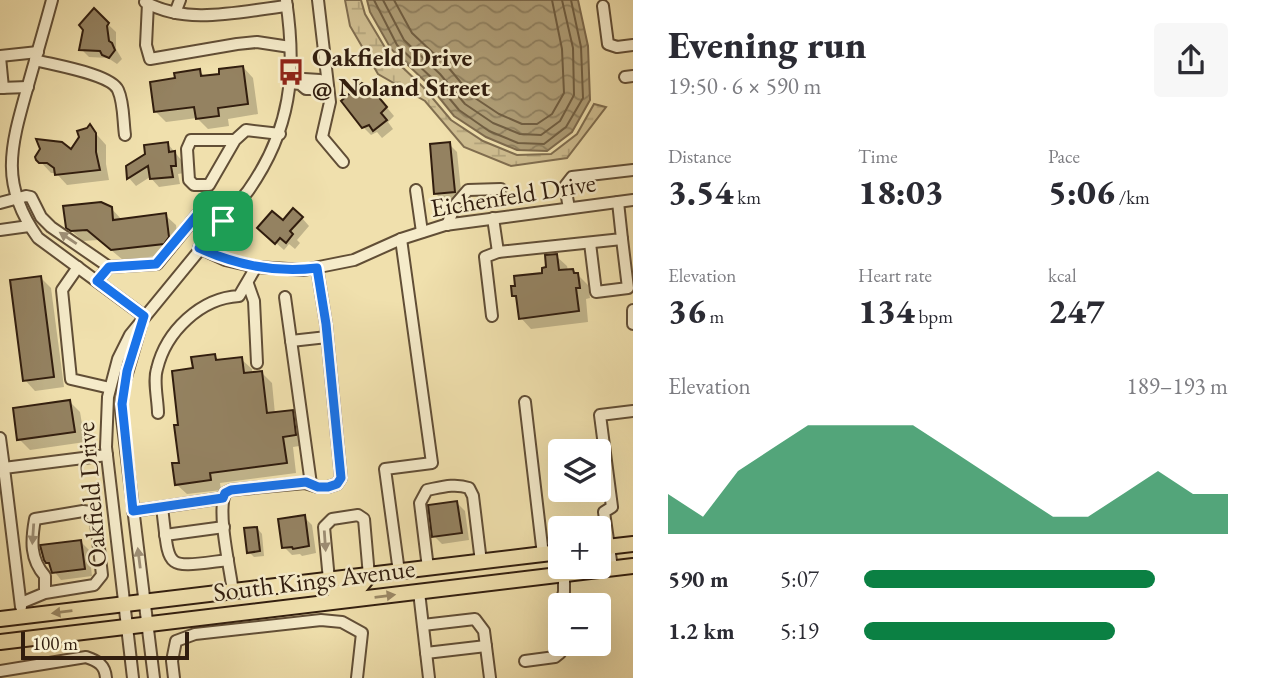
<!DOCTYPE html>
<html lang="en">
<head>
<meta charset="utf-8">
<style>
  body { margin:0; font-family:"EB Garamond",serif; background:#f7f7f7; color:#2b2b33; height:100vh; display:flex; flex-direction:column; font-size:26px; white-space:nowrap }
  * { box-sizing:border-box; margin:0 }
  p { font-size:23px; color:#7c7c81 }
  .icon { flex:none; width:38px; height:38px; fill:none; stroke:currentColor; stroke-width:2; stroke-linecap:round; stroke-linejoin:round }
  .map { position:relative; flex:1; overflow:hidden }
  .side { display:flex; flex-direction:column; background:#fff; width:630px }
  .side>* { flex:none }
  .controls { position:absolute; left:548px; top:439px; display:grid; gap:14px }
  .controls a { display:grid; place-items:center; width:63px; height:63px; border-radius:7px; background:#fff; box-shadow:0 7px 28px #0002; font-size:35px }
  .scale { position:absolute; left:21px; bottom:18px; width:168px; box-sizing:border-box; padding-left:7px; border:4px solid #311d0e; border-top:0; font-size:19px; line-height:24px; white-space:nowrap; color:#311d0e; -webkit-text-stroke:5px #f5ebca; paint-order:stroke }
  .pin { position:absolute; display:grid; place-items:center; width:60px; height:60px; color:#fff; margin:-30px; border-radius:14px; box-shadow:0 4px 10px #0006 }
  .round { display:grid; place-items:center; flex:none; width:74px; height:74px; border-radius:7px; background:#f7f7f7 }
  .headline { display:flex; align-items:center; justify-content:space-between; height:119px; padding:0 35px }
  h1 { font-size:38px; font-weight:800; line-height:52px }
  .figures { display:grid; grid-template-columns:repeat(3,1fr); gap:10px; height:119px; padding:7px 35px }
  .figures div { display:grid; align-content:center }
  .figures b { font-size:35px; font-weight:800 }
  .figures small { font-size:19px; font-weight:400 }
  .figures p { font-size:19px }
  .chart { height:196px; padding:14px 35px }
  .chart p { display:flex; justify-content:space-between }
  .chart svg { width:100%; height:126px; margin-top:7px; fill:#0b8043; opacity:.7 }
  ul { padding:0 35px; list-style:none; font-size:23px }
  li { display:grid; grid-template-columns:112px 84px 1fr; align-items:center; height:52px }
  li i { height:18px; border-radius:9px; background:#0b8043 }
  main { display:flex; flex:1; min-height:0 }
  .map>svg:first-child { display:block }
  .wetland { fill:url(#wetland-marsh); stroke:#806e50; stroke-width:2 }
  .water { fill:url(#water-waves); stroke:#7d6a4d; stroke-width:2 }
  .shadow { fill:#0003 }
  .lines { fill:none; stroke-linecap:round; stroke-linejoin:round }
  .shore { stroke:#705e42; stroke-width:2 }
  .building { fill:#948261; stroke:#311d0e; stroke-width:2 }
  .minor-casing { stroke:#614e36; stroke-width:14 }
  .major-casing { stroke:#311d0e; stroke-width:18 }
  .minor { stroke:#f5ebca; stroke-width:10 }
  .major { stroke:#f0e0ad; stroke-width:14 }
  .oneway { fill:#9d8e75 }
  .oneway2 { fill:#9a8865 }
  .route-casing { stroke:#fff; stroke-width:14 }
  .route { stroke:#1a73e8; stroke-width:9 }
  .labels { text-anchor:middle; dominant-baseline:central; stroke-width:5; stroke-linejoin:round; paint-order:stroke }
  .poi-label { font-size:26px; font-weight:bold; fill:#311d0e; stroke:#f5ebca; text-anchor:start }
  .street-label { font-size:26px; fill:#311d0e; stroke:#f5ebca }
</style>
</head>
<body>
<main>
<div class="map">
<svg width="633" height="678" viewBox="0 0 633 678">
  <defs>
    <pattern id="wetland-marsh" width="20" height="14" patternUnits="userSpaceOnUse" patternTransform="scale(1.75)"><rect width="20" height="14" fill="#d0bf92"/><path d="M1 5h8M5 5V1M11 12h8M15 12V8" fill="none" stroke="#b3a47d"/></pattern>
    <pattern id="water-waves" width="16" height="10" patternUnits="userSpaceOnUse" patternTransform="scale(1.75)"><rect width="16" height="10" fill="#af9e77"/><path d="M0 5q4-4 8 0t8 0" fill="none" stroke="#8f8060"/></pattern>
  </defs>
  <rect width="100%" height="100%" fill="#f0e0ad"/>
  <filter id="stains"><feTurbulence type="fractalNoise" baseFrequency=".00286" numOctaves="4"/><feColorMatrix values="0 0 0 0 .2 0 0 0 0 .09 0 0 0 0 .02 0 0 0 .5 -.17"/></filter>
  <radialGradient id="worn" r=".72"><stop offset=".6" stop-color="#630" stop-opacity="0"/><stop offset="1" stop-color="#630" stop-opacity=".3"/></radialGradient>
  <!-- wetland -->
  <path class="wetland" d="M345 0H361L365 14 393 61 397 62 424 88 451 120 483 141 517 155 551 154 577 134 594 104 606 107 567 158 511 166 464 147 425 101 378 74 350 26Z"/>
  <!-- water -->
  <path class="water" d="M367 0H578L588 46 590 100 572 132 547 151 517 150 486 137 454 116 429 85 391 49 370 12Z"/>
  <!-- shadow -->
  <g class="shadow">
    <path d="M94 11 116 32V49L122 59 117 64 108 58 89 57 81 49 85 29Z"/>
    <path d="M243 67 253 78 258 114 228 119 229 126 208 129 197 118 166 122 156 112 177 80 199 71 206 77 221 76Z"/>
    <path d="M379 98 394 116 388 122 393 129 382 138 377 132 371 135 363 127Z"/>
    <path d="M90 127 106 145V164L109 180 67 185 56 173H51L38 159 71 151Z"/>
    <path d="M168 144 182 161 184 173 178 174 180 184 159 187 150 177 136 186 129 178 128 167Z"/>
    <path d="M449 144 457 152 462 200 444 202 436 194Z"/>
    <path d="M111 208 122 220 165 215 176 225 179 248 174 254 123 260 99 240 83 241 67 227Z"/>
    <path d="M302 218 309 226 297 240 300 243 295 249 289 244 284 250 267 235 283 223Z"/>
    <path d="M556 256 567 266 568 271 573 270 588 285 590 298 586 299 588 322 531 329 521 318 518 300 514 296 544 274Z"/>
    <path d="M41 278 51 288 64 387 35 391 25 380Z"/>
    <path d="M215 356 220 362 241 359 252 369V373L261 372 272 383 275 414 292 412 303 422 306 445 293 447 296 473 220 483 221 490 187 494 176 484 181 464 180 426 195 370Z"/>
    <path d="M70 402 80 412 85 442 30 450 19 439Z"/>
    <path d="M457 503 465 511 469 540 442 544 434 536Z"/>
    <path d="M304 517 312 525 316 553 302 556 300 554 292 555 284 547Z"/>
    <path d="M257 528 262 534 264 556 254 557 249 552Z"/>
    <path d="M81 542 89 550 92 576 61 580 47 562Z"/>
  </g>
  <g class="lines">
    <!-- shore -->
    <g class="shore">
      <path d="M374 0 397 45 434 80 459 110 489 131 518 143 544 144 566 127 583 98 581 47 571 0"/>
      <path d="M383 0 404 40 440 74 465 104 493 123 520 134 541 135 560 121 574 95 573 48 562 0"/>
      <path d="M394 0 412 33 448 67 472 96 499 114 522 124H537L552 114 564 93 562 49 552 0"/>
    </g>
  </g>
  <!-- building -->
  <g class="building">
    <path d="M94 8 109 23 107 26 109 41 112 43 115 50 109 58 102 55 100 51 79 50 83 30 79 25Z"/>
    <path d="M243 66 248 104 218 108 219 116 196 119 194 107 154 112 150 82 175 78 174 73 200 69 201 76 219 74V69Z"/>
    <path d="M362 83 371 88 387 107 381 113 387 120 373 131 369 125 362 128 341 101Z"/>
    <path d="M90 124 96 133V152L100 170 55 175 54 168 47 163H39L36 160 35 157 40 149 36 139 62 142 71 149 79 137 77 131 87 128Z"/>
    <path d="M168 142 169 152 175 151 176 166H171L173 177 150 179 148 166 127 179 126 166 145 154 144 145Z"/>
    <path d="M450 142 455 192 434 194 430 144Z"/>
    <path d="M101 202 112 207 113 220 166 213 169 237 164 244 111 250 87 230 71 231 66 228 63 206Z"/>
    <path d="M293 208 303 217 290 231 293 234 286 243 280 238 275 244 257 228 272 211 283 220Z"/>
    <path d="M557 254 559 270 573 269 574 273H578L580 288H576L579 311 519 319 516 296H512L511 286H515L514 276 542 273V268L546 267 545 255Z"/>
    <path d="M41 276 54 377 23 381 10 280Z"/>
    <path d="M215 354 216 360 242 357 244 373 262 371 267 413 293 410 296 435 283 437 287 463 210 473 211 480 175 485 172 463H179L174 425H178L172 371 193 368 191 357Z"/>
    <path d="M70 400 75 432 17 440 13 408Z"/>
    <path d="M457 501 462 533 432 537 428 505Z"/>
    <path d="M305 515 309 546 293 549 292 547 282 548 278 519Z"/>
    <path d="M257 527 260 551 247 553 244 528Z"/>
    <path d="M81 540 85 569 52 573 49 563H46L44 560 40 545Z"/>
  </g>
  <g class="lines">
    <defs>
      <g id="minor">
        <path d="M52 0C44 30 35 60 27 89 10 149 0 185 38 238L144 316"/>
        <path d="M318 0 330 102 322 137 343 162"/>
        <path d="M145 2C189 26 240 11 287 6"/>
        <path d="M148 3 146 45 150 59 237 44 257 42 290 47"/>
        <path d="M603 6 608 44 617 47 633 45"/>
        <path d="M175 13 180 0"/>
        <path d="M0 56 38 52"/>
        <path d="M0 57 3 88"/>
        <path d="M35 60C53 65 111 74 118 90 124 103 123 121 125 135"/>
        <path d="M625 77 633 76"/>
        <path d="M291 83 300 84 304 79 320 80 327 84 320 89H306L300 84"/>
        <path d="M0 88 28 87"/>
        <path d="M235 140H191L187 149 189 180 194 185H209L235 140 246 130 280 134"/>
        <path d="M416 190 422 232"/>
        <path d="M0 203 26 196 31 197 41 217 51 227 109 267"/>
        <path d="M569 208 565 186 572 177 633 170"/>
        <path d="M493 218 498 252 622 239 618 202"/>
        <path d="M447 225 456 204 468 190 501 189"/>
        <path d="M0 230 29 226"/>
        <path d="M590 243 596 292 628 288 622 239"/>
        <path d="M199 248 225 260 256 267 304 270 354 260 401 239 445 225 633 200"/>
        <path d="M78 267 62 290 71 379 110 388"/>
        <path d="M97 281 109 267 157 264 197 215 205 211 223 221"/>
        <path d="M248 284 254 301 257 363"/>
        <path d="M285 297 311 484"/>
        <path d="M633 310V324"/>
        <path d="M492 316 485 257 498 252"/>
        <path d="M141 325 124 384 121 410 154 678"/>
        <path d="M291 341 327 337"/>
        <path d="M525 402 543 555"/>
        <path d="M158 413C158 400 153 381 157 369 166 331 201 298 239 296L256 267"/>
        <path d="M0 438 4 468"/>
        <path d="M162 507 223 498"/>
        <path d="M133 511 162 507C170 572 163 568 228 560"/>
        <path d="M165 535 224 527"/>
        <path d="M428 568 420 503 427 490C442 487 455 483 469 488L473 496 481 562"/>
        <path d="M612 568 604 512 612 507 600 415 633 411"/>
        <path d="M399 572 385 469 432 463 401 239"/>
        <path d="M329 580 324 527 332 519 358 515 364 519 369 576"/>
        <path d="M233 592C230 568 217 514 225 493L231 490 305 483 318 487H328L337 484 341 478 326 324 317 268"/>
        <path d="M419 592 429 678"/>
        <path d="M21 603 45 593 94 585 102 575 96 522 90 512 83 511 35 519C31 541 30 559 45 576V593"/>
        <path d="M21 607 4 468 107 455"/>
        <path d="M423 625 475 619 484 631 490 678"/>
        <path d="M426 653 486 646"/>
        <path d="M525 661 555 657 560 653 557 616 564 592V574"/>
        <path d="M0 671 86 657C98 661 105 665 106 678"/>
        <path d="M133 678 106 447 108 397 118 359 130 335 248 191C291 130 297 73 286 0"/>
        <path d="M174 678 172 661 176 641 195 634 321 620 342 622 362 633 357 678"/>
      </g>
      <g id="major">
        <path d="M598 548 633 544"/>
        <path d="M335 593 358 589 369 576"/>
        <path d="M0 619 560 552"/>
        <path d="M0 642 633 566"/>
      </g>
    </defs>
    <!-- minor casing -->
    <use href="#minor" class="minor-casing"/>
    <!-- major casing -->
    <use href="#major" class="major-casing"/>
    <!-- minor -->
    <use href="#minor" class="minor"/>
    <!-- major -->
    <use href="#major" class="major"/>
  </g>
  <!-- one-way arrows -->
  <defs><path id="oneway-solid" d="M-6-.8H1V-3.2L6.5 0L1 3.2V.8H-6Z" transform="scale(1.75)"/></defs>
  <g class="oneway">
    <use href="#oneway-solid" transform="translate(68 238) rotate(-146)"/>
    <use href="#oneway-solid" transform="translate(33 534) rotate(94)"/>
    <use href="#oneway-solid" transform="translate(325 541) rotate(86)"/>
    <use href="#oneway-solid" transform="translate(139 558) rotate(-97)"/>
  </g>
  <g class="oneway2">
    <use href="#oneway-solid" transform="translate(385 596) rotate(-7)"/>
    <use href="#oneway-solid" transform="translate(62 612) rotate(173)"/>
  </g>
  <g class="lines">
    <defs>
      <path id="route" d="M205 211 223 221 199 248C236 265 276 273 317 268L326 324 341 478 337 484 328 487H318L306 482 231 490 225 493 223 498 133 511 122 404 127 371 144 316 97 281 109 267 156 264 197 215Z"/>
    </defs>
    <!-- route casing -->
    <use href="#route" class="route-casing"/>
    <!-- route -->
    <use href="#route" class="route"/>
  </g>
  <!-- icons -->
  <defs>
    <symbol id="bus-bare" viewBox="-9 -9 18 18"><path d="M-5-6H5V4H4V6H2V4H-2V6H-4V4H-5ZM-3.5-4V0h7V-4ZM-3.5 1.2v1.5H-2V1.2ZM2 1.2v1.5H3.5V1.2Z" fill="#8f2418" stroke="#f5ebca" stroke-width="2.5" paint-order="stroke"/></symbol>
  </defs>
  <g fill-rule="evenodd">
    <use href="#bus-bare" x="272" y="53" width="38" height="38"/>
  </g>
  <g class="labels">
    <!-- poi labels -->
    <g class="poi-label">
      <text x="312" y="57">Oakfield Drive<tspan x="312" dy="30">@ Noland Street</tspan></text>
    </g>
    <!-- street labels -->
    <g class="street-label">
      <text transform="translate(513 195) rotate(-9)">Eichenfeld Drive</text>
      <text transform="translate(91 495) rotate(-95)">Oakfield Drive</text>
      <text transform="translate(314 580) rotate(-7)">South Kings Avenue</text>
    </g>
  </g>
  <rect width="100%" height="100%" filter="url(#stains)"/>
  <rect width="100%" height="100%" fill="url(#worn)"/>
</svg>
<div class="controls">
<a><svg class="icon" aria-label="layers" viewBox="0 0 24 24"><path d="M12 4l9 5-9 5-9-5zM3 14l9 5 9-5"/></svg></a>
<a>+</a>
<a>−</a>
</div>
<div class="scale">100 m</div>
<div class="pin" style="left:223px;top:221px;background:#1e9e55"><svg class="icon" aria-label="arrive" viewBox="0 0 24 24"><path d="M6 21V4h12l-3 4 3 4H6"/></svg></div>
</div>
<section class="side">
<div class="headline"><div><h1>Evening run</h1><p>19:50 · 6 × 590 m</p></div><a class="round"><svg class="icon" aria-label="share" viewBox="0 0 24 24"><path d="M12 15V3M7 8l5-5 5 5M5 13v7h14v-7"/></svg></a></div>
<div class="figures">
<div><p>Distance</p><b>3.54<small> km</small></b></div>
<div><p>Time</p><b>18:03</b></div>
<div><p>Pace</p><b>5:06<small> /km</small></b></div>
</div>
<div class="figures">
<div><p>Elevation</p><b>36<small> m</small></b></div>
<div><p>Heart rate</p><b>134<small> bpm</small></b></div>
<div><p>kcal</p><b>247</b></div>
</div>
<div class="chart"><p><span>Elevation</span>189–193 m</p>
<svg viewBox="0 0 160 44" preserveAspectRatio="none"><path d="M0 44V30L10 38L20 22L30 14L40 6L50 6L60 6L70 6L80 14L90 22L100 30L110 38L120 38L130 30L140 22L150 30L160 30V44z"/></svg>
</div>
<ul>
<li><b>590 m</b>5:07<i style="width:80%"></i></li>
<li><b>1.2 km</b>5:19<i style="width:69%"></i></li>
</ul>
</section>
</main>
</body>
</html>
